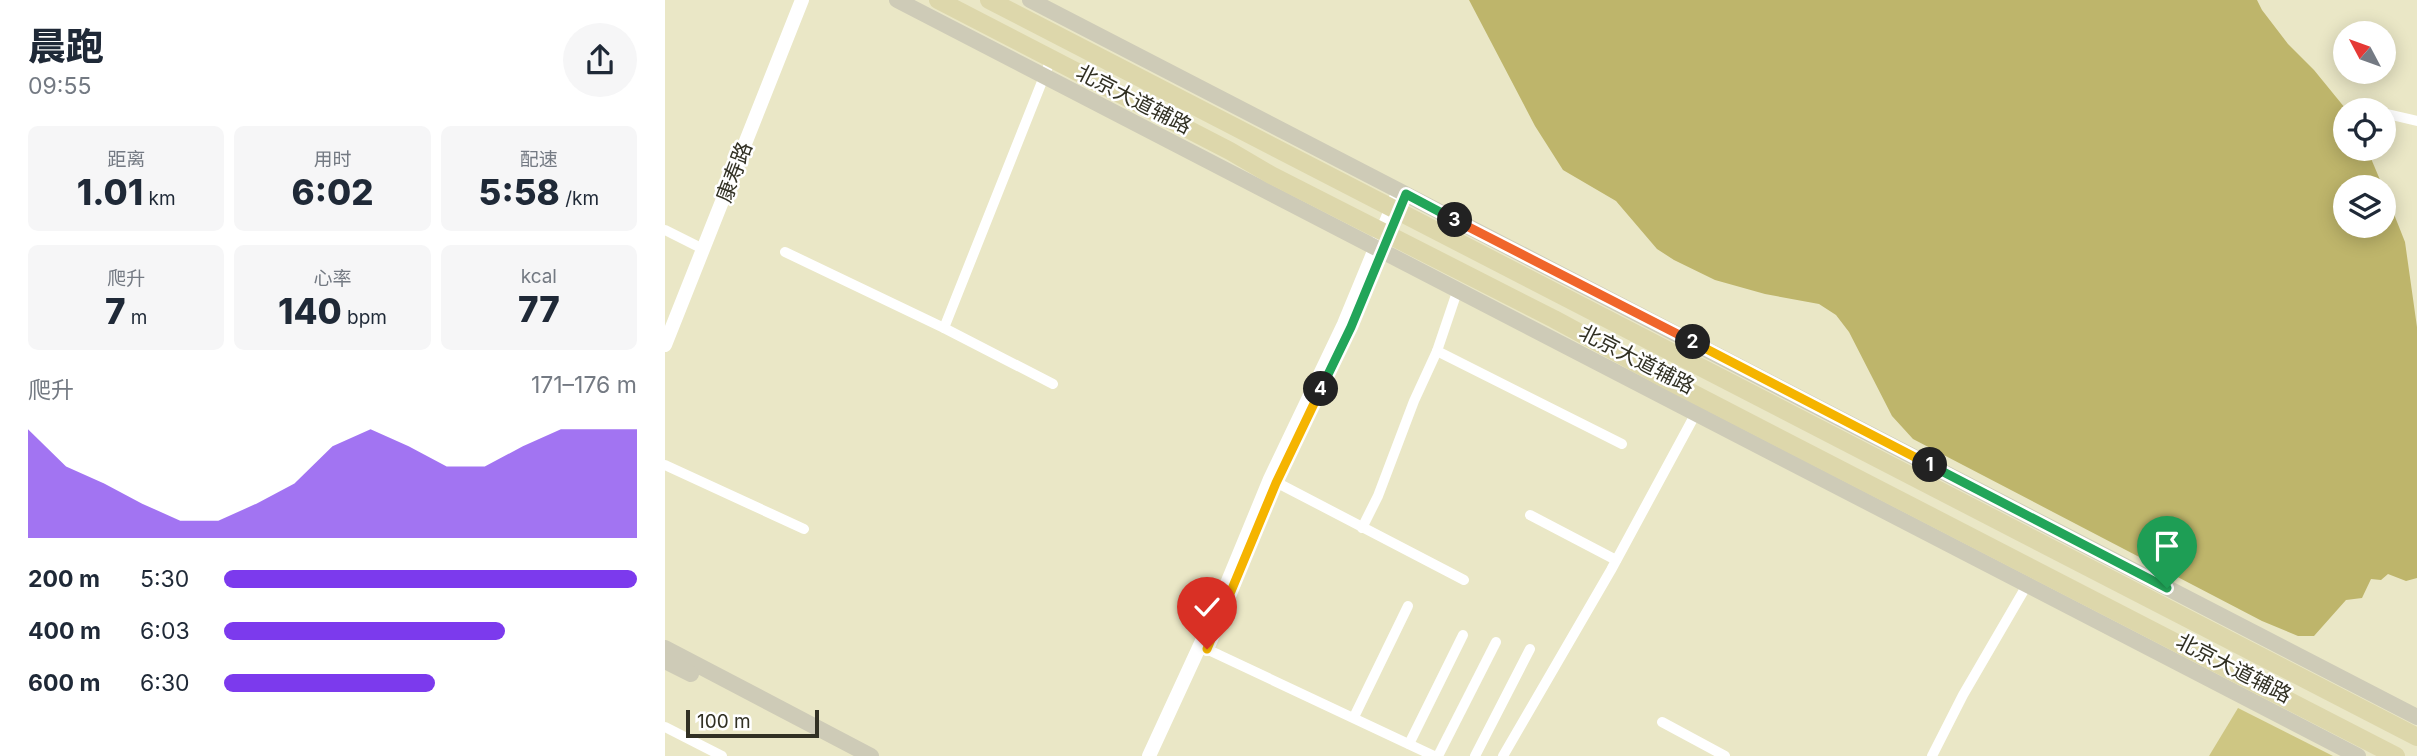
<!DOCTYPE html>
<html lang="zh">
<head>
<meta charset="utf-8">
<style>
  body { margin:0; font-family:Inter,"Noto Sans SC",sans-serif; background:#f6f6f7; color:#1f2937; height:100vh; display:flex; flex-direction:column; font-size:26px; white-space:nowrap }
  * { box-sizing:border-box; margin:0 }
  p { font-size:23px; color:#747a83 }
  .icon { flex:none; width:38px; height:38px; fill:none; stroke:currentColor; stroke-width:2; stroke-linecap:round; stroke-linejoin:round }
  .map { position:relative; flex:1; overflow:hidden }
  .details { display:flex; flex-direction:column; background:#fff; width:665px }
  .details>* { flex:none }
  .needle { width:46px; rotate:311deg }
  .fabs { position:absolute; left:1668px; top:21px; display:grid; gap:14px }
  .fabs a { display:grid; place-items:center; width:63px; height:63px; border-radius:50%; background:#fff; box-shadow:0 4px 18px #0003; font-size:35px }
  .scale { position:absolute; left:21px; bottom:18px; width:133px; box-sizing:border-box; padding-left:7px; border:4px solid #313023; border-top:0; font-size:19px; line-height:24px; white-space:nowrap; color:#313023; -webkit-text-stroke:5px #fff; paint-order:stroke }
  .pin { position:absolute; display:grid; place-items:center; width:60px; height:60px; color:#fff; margin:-72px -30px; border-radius:50% 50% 50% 0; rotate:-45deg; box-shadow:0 0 7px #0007 }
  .pin .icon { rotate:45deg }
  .km { position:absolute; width:35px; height:35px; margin:-18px; border-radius:50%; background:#222; color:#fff; font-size:19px; line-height:35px; text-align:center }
  .round { display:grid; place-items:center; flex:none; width:74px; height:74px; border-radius:37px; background:#f6f6f7 }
  .head { display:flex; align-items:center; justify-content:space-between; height:119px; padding:0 28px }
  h1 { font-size:38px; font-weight:800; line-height:52px }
  .metrics { display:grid; grid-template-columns:repeat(3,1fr); gap:10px; height:119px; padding:7px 28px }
  .metrics div { display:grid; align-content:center; border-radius:10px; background:#f6f6f7; text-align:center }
  .metrics b { font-size:35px; font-weight:800 }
  .metrics small { font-size:19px; font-weight:400 }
  .metrics p { font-size:19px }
  .chart { height:196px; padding:14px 28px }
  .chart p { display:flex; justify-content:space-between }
  .chart svg { width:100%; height:126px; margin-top:7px; fill:#7c3aed; opacity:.7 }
  ul { padding:0 28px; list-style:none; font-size:23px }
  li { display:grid; grid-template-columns:112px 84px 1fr; align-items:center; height:52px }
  li i { height:18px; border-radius:9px; background:#7c3aed }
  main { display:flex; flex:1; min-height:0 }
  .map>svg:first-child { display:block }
  .green { fill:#cec683 }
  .forest { fill:#beb56b }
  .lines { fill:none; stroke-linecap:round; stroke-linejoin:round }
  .minor { stroke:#fff; stroke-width:10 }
  .tertiary { stroke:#fff; stroke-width:14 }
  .secondary { stroke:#cecbb7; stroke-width:16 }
  .primary { stroke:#ddd7ab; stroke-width:18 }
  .split-1-casing { stroke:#fff; stroke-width:14 }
  .split-2-casing { stroke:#fff; stroke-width:14 }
  .split-3-casing { stroke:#fff; stroke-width:14 }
  .split-4-casing { stroke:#fff; stroke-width:14 }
  .split-5-casing { stroke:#fff; stroke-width:14 }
  .split-1 { stroke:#22a559; stroke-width:9 }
  .split-2 { stroke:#f5b400; stroke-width:9 }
  .split-3 { stroke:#f0652b; stroke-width:9 }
  .split-4 { stroke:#22a559; stroke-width:9 }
  .split-5 { stroke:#f5b400; stroke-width:9 }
  .labels { text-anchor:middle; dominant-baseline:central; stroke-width:5; stroke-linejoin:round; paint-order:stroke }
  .street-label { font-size:21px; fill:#313023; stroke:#fff }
</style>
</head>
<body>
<main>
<section class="details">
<div class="head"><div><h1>晨跑</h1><p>09:55</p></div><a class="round"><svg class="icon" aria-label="share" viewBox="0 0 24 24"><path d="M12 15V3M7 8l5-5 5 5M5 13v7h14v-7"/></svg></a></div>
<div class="metrics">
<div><p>距离</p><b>1.01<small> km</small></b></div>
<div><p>用时</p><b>6:02</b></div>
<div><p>配速</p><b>5:58<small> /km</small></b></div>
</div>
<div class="metrics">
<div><p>爬升</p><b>7<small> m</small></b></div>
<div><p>心率</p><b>140<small> bpm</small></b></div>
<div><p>kcal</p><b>77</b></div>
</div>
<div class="chart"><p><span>爬升</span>171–176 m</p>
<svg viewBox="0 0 160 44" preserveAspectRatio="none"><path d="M0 44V6L10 19L20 25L30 32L40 38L50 38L60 32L70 25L80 12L90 6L100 12L110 19L120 19L130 12L140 6L150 6L160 6V44z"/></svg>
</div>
<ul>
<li><b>200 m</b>5:30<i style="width:100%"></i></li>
<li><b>400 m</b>6:03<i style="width:68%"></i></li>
<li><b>600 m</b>6:30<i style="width:51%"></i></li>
</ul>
</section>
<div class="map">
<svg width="1752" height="756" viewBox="0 0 1752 756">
  <rect width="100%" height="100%" fill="#eae7c6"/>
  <!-- green -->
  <path class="green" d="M1573 708 1668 756H1544Z"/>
  <!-- forest -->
  <path class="forest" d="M804 0H1592L1597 10 1623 44 1649 70 1680 108V149H1702L1718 187H1680V226H1718L1719 189 1740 242 1752 327V578L1741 581 1723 574 1716 580 1706 579 1697 598 1681 600 1649 636H1633L1597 621 1248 439 1227 416 1184 332 1171 315 1154 304 1100 294 1050 280 1009 260 992 249 951 201 898 170 870 126Z"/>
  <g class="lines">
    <!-- minor -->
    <g class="minor">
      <path d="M1718 113 1752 121"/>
      <path d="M0 230 38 249"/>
      <path d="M120 252 279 328 388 384"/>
      <path d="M279 328 386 59"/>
      <path d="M772 351 957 444"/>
      <path d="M0 465 139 529"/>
      <path d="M605 479 799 580"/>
      <path d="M865 515 951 560"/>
      <path d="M697 528 713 496 749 401 772 351 793 289"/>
      <path d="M535 646 769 756"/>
      <path d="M689 717 743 606"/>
      <path d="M997 722 1060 756"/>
      <path d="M0 727 57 756"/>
      <path d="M744 744 798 635"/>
      <path d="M773 756 831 642"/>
      <path d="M810 756 865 649"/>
      <path d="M838 756 946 570 1031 413"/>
      <path d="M1267 756 1298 695 1362 585"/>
    </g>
    <!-- tertiary -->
    <g class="tertiary">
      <path d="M0 345 137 0"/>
      <path d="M484 756 549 615 605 479 679 324 731 198"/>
    </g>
    <!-- secondary -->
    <g class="secondary">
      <path d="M232 0 1693 756"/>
      <path d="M365 0 1752 717"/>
      <path d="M0 648 206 756"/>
      <path d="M0 661 26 674"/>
    </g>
    <!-- primary -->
    <g class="primary">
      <path d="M273 0 565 151 606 175 889 319 1002 380 1731 756"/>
      <path d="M324 0 1752 737"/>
    </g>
  </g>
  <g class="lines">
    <defs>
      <path id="split-1" d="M1265 465 1502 588"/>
      <path id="split-2" d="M1028 342 1265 465"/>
      <path id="split-3" d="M790 220 1028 342"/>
      <path id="split-4" d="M656 389 686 327 741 194 790 220"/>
      <path id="split-5" d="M542 649 611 483 656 389"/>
    </defs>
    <!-- split-1 casing -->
    <use href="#split-1" class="split-1-casing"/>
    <!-- split-2 casing -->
    <use href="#split-2" class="split-2-casing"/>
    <!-- split-3 casing -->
    <use href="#split-3" class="split-3-casing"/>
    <!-- split-4 casing -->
    <use href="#split-4" class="split-4-casing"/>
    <!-- split-5 casing -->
    <use href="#split-5" class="split-5-casing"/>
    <!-- split-1 -->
    <use href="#split-1" class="split-1"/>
    <!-- split-2 -->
    <use href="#split-2" class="split-2"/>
    <!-- split-3 -->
    <use href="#split-3" class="split-3"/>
    <!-- split-4 -->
    <use href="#split-4" class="split-4"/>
    <!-- split-5 -->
    <use href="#split-5" class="split-5"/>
  </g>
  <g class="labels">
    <!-- street labels -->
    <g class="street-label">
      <text transform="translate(469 99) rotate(27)">北京大道辅路</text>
      <text transform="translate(69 172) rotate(-69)">康寿路</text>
      <text transform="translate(972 359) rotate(27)">北京大道辅路</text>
      <text transform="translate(1569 668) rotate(27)">北京大道辅路</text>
    </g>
  </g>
</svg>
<div class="fabs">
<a><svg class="needle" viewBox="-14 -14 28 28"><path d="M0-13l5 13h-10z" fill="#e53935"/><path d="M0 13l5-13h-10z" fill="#747a83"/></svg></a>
<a><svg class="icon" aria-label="locate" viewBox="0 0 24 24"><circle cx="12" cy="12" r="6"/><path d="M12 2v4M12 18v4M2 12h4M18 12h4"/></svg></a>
<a><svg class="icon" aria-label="layers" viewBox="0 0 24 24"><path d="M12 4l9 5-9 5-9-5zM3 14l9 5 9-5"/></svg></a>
</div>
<div class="scale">100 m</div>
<div class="pin" style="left:1502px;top:588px;background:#1e9e55"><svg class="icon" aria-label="arrive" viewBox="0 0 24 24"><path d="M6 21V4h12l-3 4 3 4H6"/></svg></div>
<div class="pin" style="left:542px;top:649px;background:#d93025"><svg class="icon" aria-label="check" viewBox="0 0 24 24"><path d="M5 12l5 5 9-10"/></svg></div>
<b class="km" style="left:1265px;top:465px">1</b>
<b class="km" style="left:1028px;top:342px">2</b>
<b class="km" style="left:790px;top:220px">3</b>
<b class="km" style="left:656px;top:389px">4</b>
</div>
</main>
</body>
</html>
